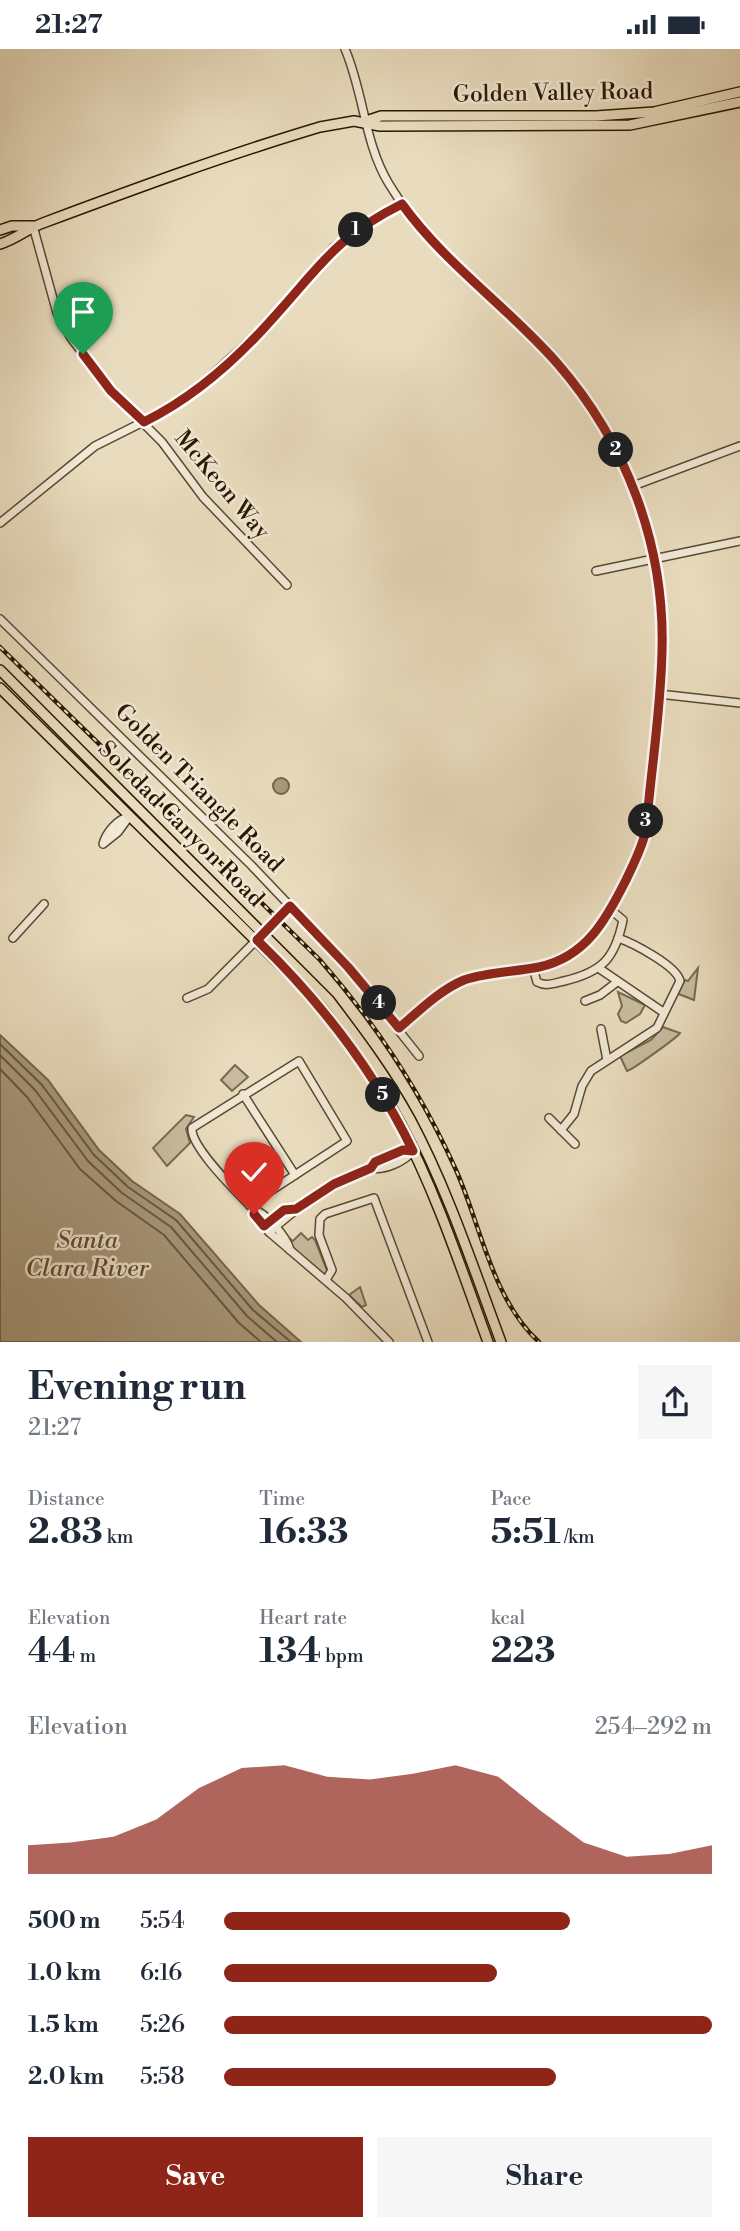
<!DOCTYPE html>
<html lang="en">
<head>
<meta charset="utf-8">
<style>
  body { margin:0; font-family:"Libre Bodoni",serif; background:#f6f6f7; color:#1f2937; height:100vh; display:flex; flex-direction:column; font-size:26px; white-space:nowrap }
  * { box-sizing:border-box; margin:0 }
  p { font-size:23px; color:#747a83 }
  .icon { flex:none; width:38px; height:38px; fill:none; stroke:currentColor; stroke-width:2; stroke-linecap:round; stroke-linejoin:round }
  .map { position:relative; height:1293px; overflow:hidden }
  .drawer { display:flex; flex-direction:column; background:#fff; flex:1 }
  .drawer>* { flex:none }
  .pin { position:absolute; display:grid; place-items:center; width:60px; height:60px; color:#fff; margin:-72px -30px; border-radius:50% 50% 50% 0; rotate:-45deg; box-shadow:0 0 7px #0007 }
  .pin .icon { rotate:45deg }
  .km { position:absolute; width:35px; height:35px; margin:-18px; border-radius:50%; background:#222; color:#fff; font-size:19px; line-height:35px; text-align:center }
  .round { display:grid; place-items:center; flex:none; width:74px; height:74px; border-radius:0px; background:#f6f6f7 }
  .summary { display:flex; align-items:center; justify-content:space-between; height:119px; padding:0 28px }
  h1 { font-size:38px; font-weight:700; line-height:52px }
  .stats { display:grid; grid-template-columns:repeat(3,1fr); gap:10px; height:119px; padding:7px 28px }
  .stats div { display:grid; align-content:center }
  .stats b { font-size:35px; font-weight:700 }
  .stats small { font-size:19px; font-weight:400 }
  .stats p { font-size:19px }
  .chart { height:196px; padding:14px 28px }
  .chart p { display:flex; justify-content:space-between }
  .chart svg { width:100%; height:126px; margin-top:7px; fill:#8f2418; opacity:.7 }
  .action { display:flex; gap:14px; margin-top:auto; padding:14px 28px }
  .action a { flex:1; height:80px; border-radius:0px; background:#8f2418; color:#fff; font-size:28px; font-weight:700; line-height:80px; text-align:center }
  .action a+a { background:#f6f6f7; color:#1f2937 }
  ul { padding:0 28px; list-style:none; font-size:23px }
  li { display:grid; grid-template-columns:112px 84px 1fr; align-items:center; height:52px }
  li i { height:18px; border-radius:9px; background:#8f2418 }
  .status { display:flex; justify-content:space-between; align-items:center; height:49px; padding:0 35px; background:#fff; direction:ltr }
  .status svg { height:19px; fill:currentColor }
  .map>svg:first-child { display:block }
  .green { fill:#c8bb9e; stroke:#786a4f; stroke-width:2 }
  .water { fill:#a8997d; stroke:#75654b; stroke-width:2 }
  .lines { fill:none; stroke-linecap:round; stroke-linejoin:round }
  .shore { stroke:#68583e; stroke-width:2 }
  .minor-casing { stroke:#594930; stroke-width:10 }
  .major-casing { stroke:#291800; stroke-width:12 }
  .minor { stroke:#f1e8d5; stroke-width:7 }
  .major { stroke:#e9dcbe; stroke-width:9 }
  .rail-casing { stroke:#291800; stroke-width:4.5 }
  .rail { stroke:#f1e8d5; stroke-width:2; stroke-dasharray:5; stroke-linecap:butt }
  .route-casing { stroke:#fff; stroke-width:14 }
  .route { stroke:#8f2418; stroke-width:9 }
  .labels { text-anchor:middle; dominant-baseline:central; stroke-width:5; stroke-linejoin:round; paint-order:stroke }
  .street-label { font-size:23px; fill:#291800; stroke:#f1e8d5 }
  .water-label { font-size:24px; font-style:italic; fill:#5c4c32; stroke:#f1e8d5 }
</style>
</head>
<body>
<div class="status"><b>21:27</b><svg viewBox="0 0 49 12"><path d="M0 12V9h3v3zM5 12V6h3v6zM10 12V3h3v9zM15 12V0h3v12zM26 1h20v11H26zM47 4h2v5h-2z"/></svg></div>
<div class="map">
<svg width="740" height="1293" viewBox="0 0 740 1293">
  <rect width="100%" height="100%" fill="#e9dcbe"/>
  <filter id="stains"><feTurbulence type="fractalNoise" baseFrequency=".00286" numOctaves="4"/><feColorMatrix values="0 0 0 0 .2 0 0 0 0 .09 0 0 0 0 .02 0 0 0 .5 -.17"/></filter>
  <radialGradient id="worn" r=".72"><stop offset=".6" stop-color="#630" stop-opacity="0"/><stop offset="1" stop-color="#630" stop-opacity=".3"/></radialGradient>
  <!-- green -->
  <g class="green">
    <path d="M698 919 694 951 676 944 685 931 688 932Z"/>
    <path d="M618 943 645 956 640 965 626 974 621 972 618 965 622 957Z"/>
    <path d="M663 978 680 984C678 988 632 1021 627 1022L620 1007 651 991Z"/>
    <path d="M235 1016 248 1028 232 1042 221 1031Z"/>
    <path d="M186 1066 194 1068 186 1080 190 1094 167 1117 153 1099Z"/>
    <path d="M301 1184 308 1191 312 1188 315 1191 328 1224 323 1225 293 1200 285 1186 293 1192Z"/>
    <path d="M360 1238 366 1256 362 1258 349 1246Z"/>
  </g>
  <!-- water -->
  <g class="water">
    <circle cx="281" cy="737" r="8"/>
    <path d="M0 986 48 1031 99 1101 132 1132 180 1165 259 1256 301 1293H0Z"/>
  </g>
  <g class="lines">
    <!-- shore -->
    <g class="shore">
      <path d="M0 995 42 1036 94 1106 128 1138 176 1171 253 1261 291 1293"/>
      <path d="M0 1006 35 1041 88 1112 122 1144 171 1178 247 1267 277 1293"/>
      <path d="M0 1020 27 1048 80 1120 116 1152 164 1186 239 1274 261 1293"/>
    </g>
    <defs>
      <g id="minor">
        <path d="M345 0C364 44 364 94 389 135 429 202 491 245 544 300 617 377 661 479 662 586 663 651 652 716 646 781 642 799 634 814 626 831 606 871 586 908 539 918 514 924 488 923 464 931 440 941 419 962 399 979"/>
        <path d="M33 177 57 264 71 289 111 342 162 393 203 448 287 536"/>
        <path d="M633 437 740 397"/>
        <path d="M0 474 95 397 163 363 199 338 266 277 334 198 367 174 402 155"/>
        <path d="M596 522 740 492"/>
        <path d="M0 570 251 816 348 918 419 1007"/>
        <path d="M659 645 740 654"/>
        <path d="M129 768 118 783 103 795C106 784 117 770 129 768Z"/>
        <path d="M13 889 44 855"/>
        <path d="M533 919 537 933C546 938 555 934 564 932 602 923 615 910 623 871L611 861"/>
        <path d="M600 920 663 963"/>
        <path d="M187 949 208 940 290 857"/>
        <path d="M585 952 600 946 617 933"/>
        <path d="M601 980 607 1011"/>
        <path d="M243 1045 295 1126"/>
        <path d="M549 1069 575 1095"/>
        <path d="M561 1081 574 1065 582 1037 591 1022 657 979 680 932C677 917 633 894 618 889"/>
        <path d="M371 1119C385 1122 405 1112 413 1102"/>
        <path d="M249 1156 347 1092 299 1012 192 1079C190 1098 239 1145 253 1160"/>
        <path d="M253 1160C266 1164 287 1188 290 1201L269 1183Z"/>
        <path d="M267 1175 284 1161 296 1160"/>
        <path d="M269 1183 313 1147 403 1101 413 1102"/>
        <path d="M290 1201 346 1249 389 1293"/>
        <path d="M326 1231 332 1221 319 1186 320 1170 325 1165 374 1149 428 1293"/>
      </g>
      <g id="major">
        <path d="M366 72 381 67H596L654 63 740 43"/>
        <path d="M0 181 12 177H33"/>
        <path d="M0 195C16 190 27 180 43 174 134 140 226 106 320 78L354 72 380 77 630 76 740 53"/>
        <path d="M0 621 329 951C358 989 387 1028 410 1070 448 1141 473 1218 501 1293"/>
        <path d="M0 639 322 957C350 995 377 1032 399 1073 436 1143 461 1219 488 1293"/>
      </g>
    </defs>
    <!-- minor casing -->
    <use href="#minor" class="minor-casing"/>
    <!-- major casing -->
    <use href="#major" class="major-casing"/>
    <!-- minor -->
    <use href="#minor" class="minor"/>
    <!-- major -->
    <use href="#major" class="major"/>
    <defs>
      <path id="rail" d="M0 598 320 911C376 975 421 1043 456 1121 481 1177 492 1250 539 1293"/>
    </defs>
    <!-- rail casing -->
    <use href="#rail" class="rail-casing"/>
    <!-- rail -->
    <use href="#rail" class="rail"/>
  </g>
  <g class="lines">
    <defs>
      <path id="route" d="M83 305 111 342 144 373C193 349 238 309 274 268 321 216 336 188 402 155 446 216 508 258 557 314 626 393 665 496 662 601 661 661 651 721 646 781 642 799 634 814 626 831 606 871 586 908 539 918 514 923 488 923 464 931 440 941 419 962 399 979L348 918 290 857 257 891C321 953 374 1021 413 1102L403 1101 375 1113 371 1119 334 1135 296 1160 284 1161 264 1177 254 1165"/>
    </defs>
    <!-- route casing -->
    <use href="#route" class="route-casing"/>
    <!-- route -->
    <use href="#route" class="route"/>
  </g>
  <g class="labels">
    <!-- street labels -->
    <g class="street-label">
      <text transform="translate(553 44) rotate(-1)">Golden Valley Road</text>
      <text transform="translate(222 436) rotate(50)">McKeon Way</text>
      <text transform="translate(199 739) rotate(45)">Golden Triangle Road</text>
      <text transform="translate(181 775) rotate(45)">Soledad Canyon Road</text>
    </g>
    <!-- water labels -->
    <g class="water-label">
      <text x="87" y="1192">Santa<tspan x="87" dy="28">Clara River</tspan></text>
    </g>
  </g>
  <rect width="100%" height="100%" filter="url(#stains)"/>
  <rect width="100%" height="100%" fill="url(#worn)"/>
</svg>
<div class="pin" style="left:83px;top:305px;background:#1e9e55"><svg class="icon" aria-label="arrive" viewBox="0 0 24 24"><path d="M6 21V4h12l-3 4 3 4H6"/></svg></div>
<div class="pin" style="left:254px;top:1165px;background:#d93025"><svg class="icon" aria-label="check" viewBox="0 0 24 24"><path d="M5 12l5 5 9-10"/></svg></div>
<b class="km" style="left:356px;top:181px">1</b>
<b class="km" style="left:616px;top:401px">2</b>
<b class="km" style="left:646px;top:772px">3</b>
<b class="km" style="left:379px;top:954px">4</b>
<b class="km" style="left:383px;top:1046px">5</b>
</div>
<section class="drawer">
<div class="summary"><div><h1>Evening run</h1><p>21:27</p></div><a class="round"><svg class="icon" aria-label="share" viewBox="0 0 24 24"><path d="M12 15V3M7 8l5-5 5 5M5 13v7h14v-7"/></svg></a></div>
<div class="stats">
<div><p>Distance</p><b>2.83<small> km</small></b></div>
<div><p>Time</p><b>16:33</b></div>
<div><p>Pace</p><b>5:51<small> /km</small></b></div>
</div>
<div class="stats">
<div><p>Elevation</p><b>44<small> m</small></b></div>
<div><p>Heart rate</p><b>134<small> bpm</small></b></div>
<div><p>kcal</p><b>223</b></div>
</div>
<div class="chart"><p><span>Elevation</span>254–292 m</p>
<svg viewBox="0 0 160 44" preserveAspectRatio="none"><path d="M0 44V34L10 33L20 31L30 25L40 14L50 7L60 6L70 10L80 11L90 9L100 6L110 10L120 22L130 33L140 38L150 37L160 34V44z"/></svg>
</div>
<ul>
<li><b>500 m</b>5:54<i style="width:71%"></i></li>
<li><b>1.0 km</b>6:16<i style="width:56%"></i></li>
<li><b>1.5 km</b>5:26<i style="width:100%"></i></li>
<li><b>2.0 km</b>5:58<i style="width:68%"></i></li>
</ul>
<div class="action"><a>Save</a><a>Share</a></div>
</section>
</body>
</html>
